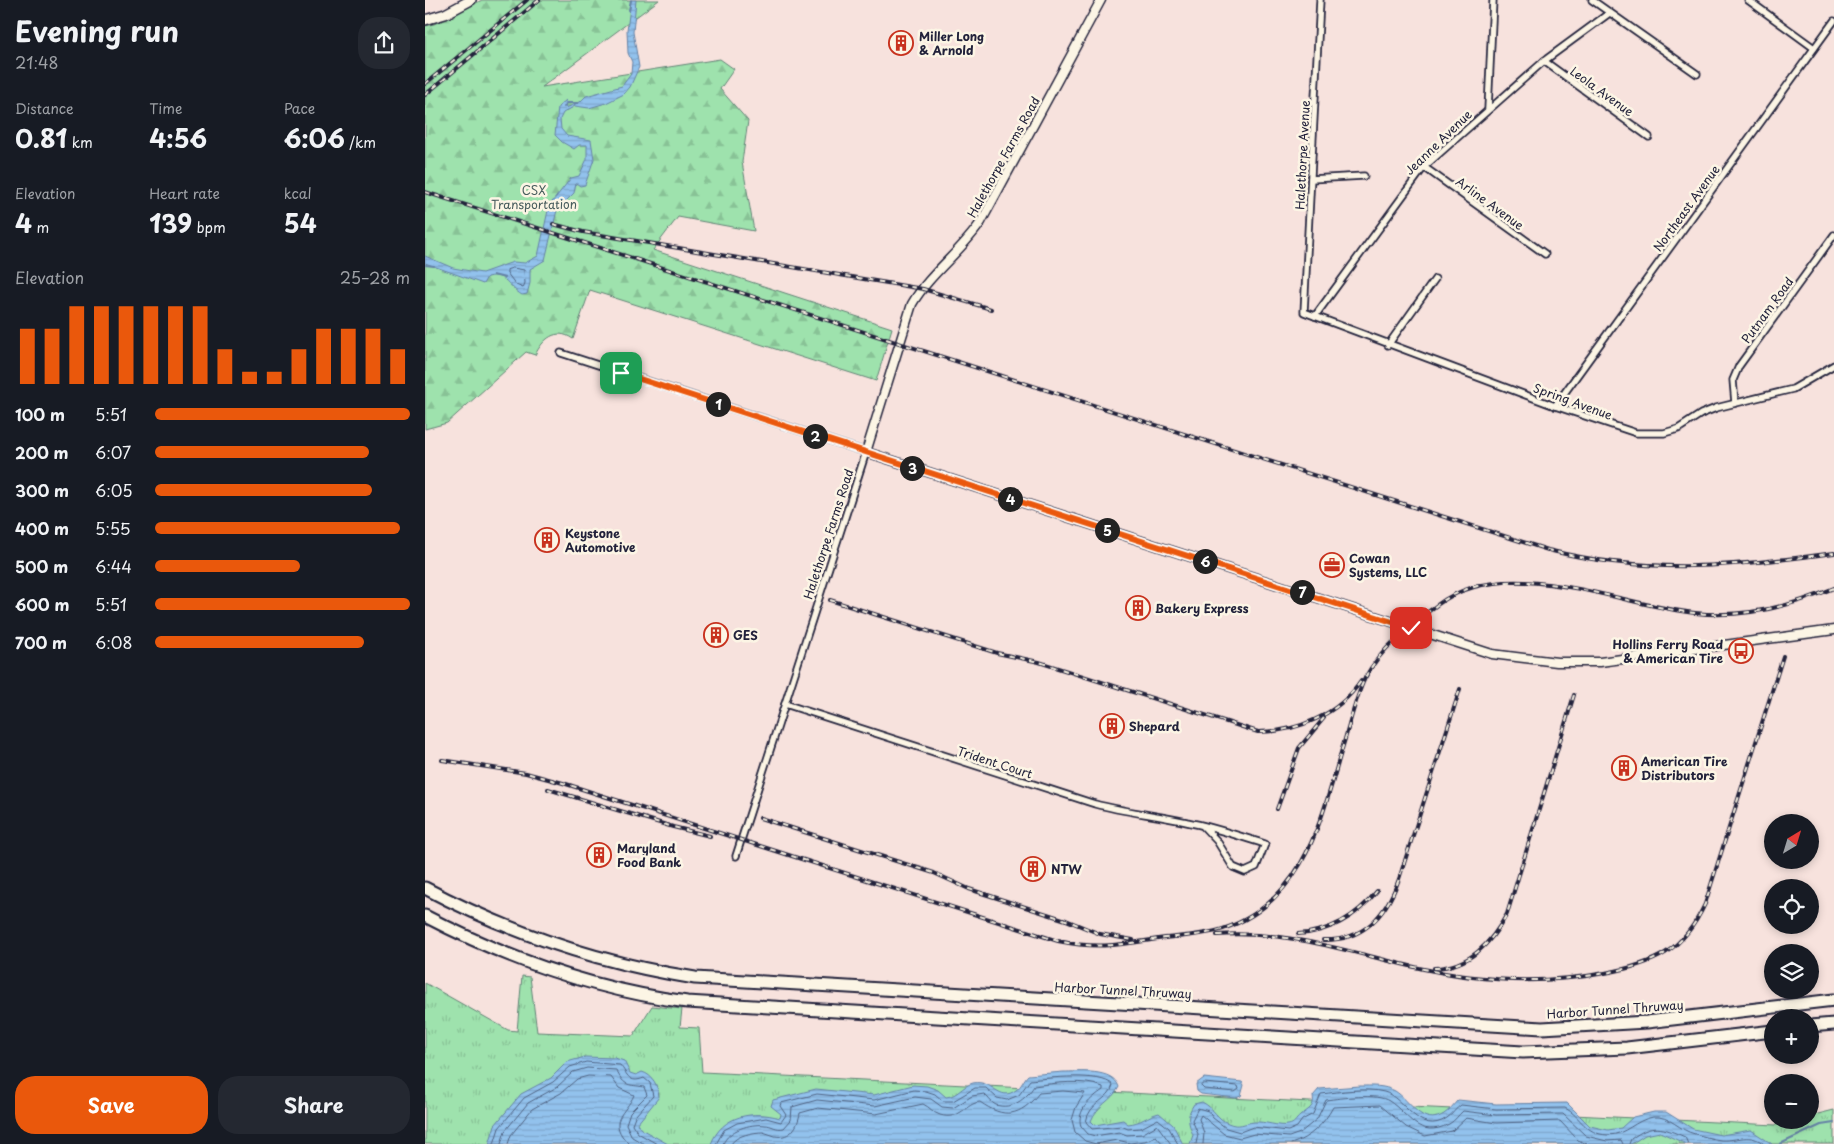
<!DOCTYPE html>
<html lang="en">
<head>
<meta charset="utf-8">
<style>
  body { margin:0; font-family:"Playpen Sans",sans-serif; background:#242831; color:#f1f3f6; height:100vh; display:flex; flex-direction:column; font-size:19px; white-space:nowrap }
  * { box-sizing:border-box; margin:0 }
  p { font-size:16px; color:#9ea1a6 }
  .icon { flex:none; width:28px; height:28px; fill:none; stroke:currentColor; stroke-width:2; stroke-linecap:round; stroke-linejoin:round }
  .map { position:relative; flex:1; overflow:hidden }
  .sheet { display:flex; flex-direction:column; background:#171b24; width:425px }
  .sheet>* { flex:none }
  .needle { width:32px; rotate:38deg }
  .buttons { position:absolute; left:1339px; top:814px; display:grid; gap:10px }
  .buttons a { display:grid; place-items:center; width:55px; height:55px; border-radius:50%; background:#171b24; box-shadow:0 2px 8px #0003; font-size:25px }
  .pin { position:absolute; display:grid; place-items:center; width:42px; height:42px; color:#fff; margin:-21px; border-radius:10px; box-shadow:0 2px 8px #0006 }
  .km { position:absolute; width:25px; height:25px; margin:-12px; border-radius:50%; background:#222; color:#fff; font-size:14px; line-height:25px; text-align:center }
  .round { display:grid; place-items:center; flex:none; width:52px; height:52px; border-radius:20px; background:#242831 }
  .overview { display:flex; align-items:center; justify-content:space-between; height:85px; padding:0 15px }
  h1 { font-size:28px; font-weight:700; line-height:38px }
  .metrics { display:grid; grid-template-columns:repeat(3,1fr); gap:8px; height:85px; padding:5px 15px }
  .metrics div { display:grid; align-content:center }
  .metrics b { font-size:25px; font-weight:700 }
  .metrics small { font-size:14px; font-weight:400 }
  .metrics p { font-size:14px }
  .chart { height:140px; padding:10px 15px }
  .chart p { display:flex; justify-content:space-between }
  .chart svg { width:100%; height:90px; margin-top:5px; stroke:#ea580c; stroke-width:6 }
  .cta { display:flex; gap:10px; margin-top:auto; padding:10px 15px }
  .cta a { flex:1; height:58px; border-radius:20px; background:#ea580c; color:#fff; font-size:20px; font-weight:700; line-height:58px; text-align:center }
  .cta a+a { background:#242831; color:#f1f3f6 }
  ul { padding:0 15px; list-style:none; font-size:16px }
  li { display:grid; grid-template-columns:80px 60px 1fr; align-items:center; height:38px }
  li i { height:12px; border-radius:6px; background:#ea580c }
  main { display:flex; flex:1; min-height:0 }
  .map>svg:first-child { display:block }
  .forest { fill:url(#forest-firs); stroke:#608274 }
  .park { fill:url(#park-tufts); stroke:#608274 }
  .water { fill:url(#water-rules); stroke:#6582a6 }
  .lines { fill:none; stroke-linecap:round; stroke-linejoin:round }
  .shore { stroke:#4f6282; stroke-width:1 }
  .stream { stroke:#6582a6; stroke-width:2 }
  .minor-casing { stroke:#22223b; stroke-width:9 }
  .tertiary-casing { stroke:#22223b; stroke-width:11 }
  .primary-casing { stroke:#22223b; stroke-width:12 }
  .motorway-casing { stroke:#22223b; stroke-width:15 }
  .minor { stroke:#fcf5e5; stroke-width:5.5 }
  .tertiary { stroke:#fcf5e5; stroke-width:8 }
  .primary { stroke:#fcf5e5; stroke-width:9 }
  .motorway { stroke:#fcf5e5; stroke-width:11 }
  .rail-casing { stroke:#22223b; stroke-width:4 }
  .rail { stroke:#fcf5e5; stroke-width:2; stroke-dasharray:5.5; stroke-linecap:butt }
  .route-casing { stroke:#fff; stroke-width:10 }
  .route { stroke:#ea580c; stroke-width:6 }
  .labels { text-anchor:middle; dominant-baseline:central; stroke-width:5; stroke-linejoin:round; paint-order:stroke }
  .poi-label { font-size:12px; font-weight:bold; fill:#22223b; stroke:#fcf5e5; text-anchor:start }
  .street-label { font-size:12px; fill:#22223b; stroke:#fcf5e5 }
  .park-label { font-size:12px; fill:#475c5d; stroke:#fcf5e5 }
</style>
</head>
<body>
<main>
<section class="sheet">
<div class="overview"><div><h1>Evening run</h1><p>21:48</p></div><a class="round"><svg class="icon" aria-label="share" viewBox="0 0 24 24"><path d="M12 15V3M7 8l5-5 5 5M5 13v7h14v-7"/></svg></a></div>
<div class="metrics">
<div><p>Distance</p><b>0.81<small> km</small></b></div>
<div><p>Time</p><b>4:56</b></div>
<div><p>Pace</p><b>6:06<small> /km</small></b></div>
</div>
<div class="metrics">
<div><p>Elevation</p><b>4<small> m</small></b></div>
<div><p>Heart rate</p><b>139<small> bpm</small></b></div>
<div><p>kcal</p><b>54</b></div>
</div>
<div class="chart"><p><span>Elevation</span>25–28 m</p>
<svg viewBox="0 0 160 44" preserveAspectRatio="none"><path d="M5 44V17M15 44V17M25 44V6M35 44V6M45 44V6M55 44V6M65 44V6M75 44V6M85 44V27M95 44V38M105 44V38M115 44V27M125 44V17M135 44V17M145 44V17M155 44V27"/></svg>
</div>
<ul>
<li><b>100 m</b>5:51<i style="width:100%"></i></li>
<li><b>200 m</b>6:07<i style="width:84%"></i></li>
<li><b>300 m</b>6:05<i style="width:85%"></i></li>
<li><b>400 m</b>5:55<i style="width:96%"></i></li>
<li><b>500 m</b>6:44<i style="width:57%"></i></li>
<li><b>600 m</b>5:51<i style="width:100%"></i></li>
<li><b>700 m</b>6:08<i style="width:82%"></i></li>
</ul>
<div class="cta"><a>Save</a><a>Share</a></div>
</section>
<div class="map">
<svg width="1409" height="1144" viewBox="0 0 1409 1144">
  <defs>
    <pattern id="forest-firs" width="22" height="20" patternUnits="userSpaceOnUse" patternTransform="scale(1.25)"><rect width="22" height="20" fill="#9ee2ad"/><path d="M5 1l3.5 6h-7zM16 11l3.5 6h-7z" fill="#88c296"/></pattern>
    <pattern id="park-tufts" width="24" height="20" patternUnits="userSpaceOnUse" patternTransform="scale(1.25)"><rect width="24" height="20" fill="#9ee2ad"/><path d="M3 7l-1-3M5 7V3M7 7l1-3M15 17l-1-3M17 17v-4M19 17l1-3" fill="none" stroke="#88c296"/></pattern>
    <pattern id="water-rules" width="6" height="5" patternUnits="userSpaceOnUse" patternTransform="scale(1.25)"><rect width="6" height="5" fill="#92c2ed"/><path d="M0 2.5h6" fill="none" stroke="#7ea6cc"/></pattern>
  </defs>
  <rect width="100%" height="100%" fill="#f7e2dd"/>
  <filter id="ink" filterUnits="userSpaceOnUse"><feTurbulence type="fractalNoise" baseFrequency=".02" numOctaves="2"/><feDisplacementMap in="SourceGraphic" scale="10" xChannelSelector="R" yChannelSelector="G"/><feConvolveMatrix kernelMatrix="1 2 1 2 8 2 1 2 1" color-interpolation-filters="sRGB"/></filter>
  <g filter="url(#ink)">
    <!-- forest -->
    <path class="forest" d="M57 0H234L117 87 295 59 309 69 295 89 323 121 317 162 329 231 253 217 228 250 467 328 451 381 165 290 148 339C131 327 118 339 110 355L101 352 22 423 0 429V26L9 24Z"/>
    <!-- park -->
    <path class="park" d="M97 976 105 977 112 1032 208 1036 227 1006 257 1009 255 1027 274 1028 277 1072 1351 1125 1370 1120H1385V1116L1409 1110V1144H0V983L83 1030 92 1031Z"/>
    <!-- water -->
    <g class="water">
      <path d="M206 0H211L208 32 214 67 205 87 199 94 181 103 164 108 150 106 138 113 135 119 136 129 142 136 166 140 169 159 160 185 155 186 151 183 149 193 132 210 120 260 105 269V283L102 294 97 295C83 287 81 272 62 277L58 284 0 263V256L28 268 57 273 88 262 100 263 113 256 124 206 146 178 154 176 162 159V145H154L149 149 137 142 130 135 133 107 141 100V108L155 102 161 96 197 86 206 74 207 62 203 53 202 30Z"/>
      <path d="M160 1057 190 1058 199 1061 205 1073 211 1075 217 1072C228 1075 233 1086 234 1097L212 1124 216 1129 243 1144H64L70 1125 96 1094 126 1078 142 1062Z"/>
      <path d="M638 1072C654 1072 688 1068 694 1087 687 1101 672 1105 666 1121L670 1125 698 1120 703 1124C716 1123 722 1116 734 1113L748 1125 758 1144H286C297 1115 328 1110 355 1118L356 1114 346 1106 348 1100 391 1089 449 1095 488 1085 502 1086 513 1090 521 1097C533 1096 537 1086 548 1083 568 1079 574 1103 591 1090 597 1086 598 1080 603 1075Z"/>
      <path d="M779 1078 817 1082 819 1085 816 1096 811 1098 776 1094 772 1091 771 1084Z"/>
      <path d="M935 1086C946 1086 959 1085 970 1091 985 1100 997 1128 1019 1114 1024 1111 1029 1104 1033 1100L1071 1104 1142 1103 1165 1126 1183 1130 1196 1128 1208 1117 1229 1112H1241L1268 1129 1296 1135 1326 1130 1347 1144H1261L1235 1132 1220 1135 1206 1144H765L768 1135C763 1122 761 1116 769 1104L777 1102C789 1108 792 1119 803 1123 814 1128 819 1123 829 1122 840 1121 853 1127 863 1125 870 1124 870 1120 875 1116 883 1109 890 1108 888 1096L894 1089Z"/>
    </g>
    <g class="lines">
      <!-- shore -->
      <g class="shore">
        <path d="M88 268 99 270 100 283 98 288 91 285 82 273V270Z"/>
        <path d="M779 1083 813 1086 814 1089 810 1092 779 1089 776 1086Z"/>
        <path d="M69 1144 74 1128 99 1098 128 1082 145 1067 161 1062 195 1065C203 1075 204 1084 219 1078L225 1083 228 1096 210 1116 207 1124 213 1133 232 1144"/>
        <path d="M76 1144 80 1131 103 1103 132 1087 148 1072 162 1068 191 1070C200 1088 204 1084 219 1087L222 1095 205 1112 201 1124 207 1137 219 1144"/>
        <path d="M83 1144 86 1135 107 1109 136 1093 152 1079 163 1076 186 1077 194 1088 209 1095C201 1114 180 1120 204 1144"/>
        <path d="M291 1144 299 1130 312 1123 341 1118 356 1122 361 1115 355 1106 356 1103 392 1094 449 1100 489 1090 501 1091 510 1094 518 1101H528L550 1088H561L572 1098 582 1100 594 1095 605 1080C624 1078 675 1072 688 1085 685 1100 664 1102 661 1122L667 1129 696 1126 703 1129 716 1128 733 1119 744 1128 753 1144"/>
        <path d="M298 1144C303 1130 325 1123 340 1125 347 1125 351 1130 359 1128L366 1120 367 1107 392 1100 450 1106 490 1097 506 1099 517 1107 528 1108 547 1096 559 1094C563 1097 566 1103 571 1105 587 1110 601 1099 609 1086 629 1083 659 1079 678 1087V1090C666 1098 651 1111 656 1126L663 1134 670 1136 694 1132 702 1135 717 1134 732 1125 746 1144"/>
        <path d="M306 1144C311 1135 329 1132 338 1132 342 1133 346 1135 350 1136 366 1139 373 1126 375 1113L393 1108 451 1114 498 1104C505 1107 508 1113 515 1115 535 1121 541 1103 555 1102 579 1119 595 1117 614 1093L638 1091 660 1093 651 1107 647 1120 650 1132 660 1141 671 1144 692 1140 705 1143 720 1141 731 1136 738 1144"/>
        <path d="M771 1144 773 1134 767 1120 773 1108 783 1111 788 1118 801 1128 815 1132 828 1127 863 1131 872 1127 877 1120 888 1114 896 1094C915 1092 940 1087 959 1092 979 1097 994 1137 1022 1118 1027 1115 1031 1108 1036 1105L1071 1109 1140 1108C1157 1117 1159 1134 1183 1135 1201 1135 1210 1120 1228 1117 1245 1115 1255 1131 1270 1134 1278 1136 1287 1139 1296 1140 1313 1141 1325 1132 1339 1144"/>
        <path d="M778 1144 779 1133 774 1119 776 1115 799 1134 815 1138 829 1134 864 1137 875 1133 892 1119 901 1100C916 1098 952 1093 964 1101 984 1114 993 1140 1024 1124 1030 1121 1033 1115 1038 1111L1071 1115 1138 1114 1161 1136 1182 1141 1196 1140 1198 1144"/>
        <path d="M866 1144C885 1138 899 1124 908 1107L955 1105 981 1127 1000 1136 1027 1131 1041 1118 1071 1123 1135 1121 1153 1140 1162 1144"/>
        <path d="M1204 1144 1206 1139C1227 1123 1237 1127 1260 1137L1263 1144"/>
      </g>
      <!-- stream -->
      <g class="stream">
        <path d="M204 10 206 0"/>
        <path d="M139 107 142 103H153"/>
        <path d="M0 265 9 266"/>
        <path d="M68 275 80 278"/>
        <path d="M1355 1144 1396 1125 1409 1123"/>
      </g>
      <defs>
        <g id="minor">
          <path d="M895 0 879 312 1130 406 1211 433H1239L1253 429 1276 414 1291 408 1368 389 1409 365"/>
          <path d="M1167 0 1272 74"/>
          <path d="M1323 0 1389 48"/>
          <path d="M1119 61 1224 137"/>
          <path d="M1063 109 1068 0"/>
          <path d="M999 167 1120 254"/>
          <path d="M886 179 939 176"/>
          <path d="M890 316 999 167 1119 61 1183 14"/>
          <path d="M963 345 1010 279"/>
          <path d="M136 353 441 452 311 856"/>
          <path d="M1310 403 1308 380 1314 366 1409 235"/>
          <path d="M1130 406 1409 21"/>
          <path d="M360 704 670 804C700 812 731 815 762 822 788 827 814 836 840 844L831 867 820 872 808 867 792 841 778 826"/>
        </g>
        <path id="tertiary" d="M676 0 556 222C536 252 505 273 487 304L441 452 1067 654 1132 662H1175L1409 630"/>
        <path id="primary" d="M0 20 20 14 46 0"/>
        <g id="motorway">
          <path d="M0 888C85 933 174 963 270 978L1117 1028 1222 1022 1409 1000"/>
          <path d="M0 916C82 959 170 990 262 1002L1098 1052 1202 1048 1348 1031"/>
          <path d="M1385 1026 1409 1024"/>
        </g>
      </defs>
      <!-- minor casing -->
      <use href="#minor" class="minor-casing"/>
      <!-- tertiary casing -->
      <use href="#tertiary" class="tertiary-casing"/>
      <!-- primary casing -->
      <use href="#primary" class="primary-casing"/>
      <!-- motorway casing -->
      <use href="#motorway" class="motorway-casing"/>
      <!-- minor -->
      <use href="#minor" class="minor"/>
      <!-- tertiary -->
      <use href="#tertiary" class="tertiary"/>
      <!-- primary -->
      <use href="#primary" class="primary"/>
      <!-- motorway -->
      <use href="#motorway" class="motorway"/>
      <defs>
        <g id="rail">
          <path d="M0 84 102 0"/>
          <path d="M0 95 114 0"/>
          <path d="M0 192 1123 550C1224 575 1307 567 1409 553"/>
          <path d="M128 224 158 232 498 289 566 309"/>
          <path d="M405 600 572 653 614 662 833 732C872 732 913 715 936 681"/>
          <path d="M17 760 101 773 138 783 633 941C676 950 698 944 740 938 760 936 779 935 798 929 883 900 897 814 920 739 926 719 931 697 940 678 955 649 986 625 1012 605 1082 552 1192 605 1270 613 1318 618 1365 607 1409 588"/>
          <path d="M123 789 248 827 285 836"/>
          <path d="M852 809 874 748 899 718"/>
          <path d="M335 818 509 873 544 889 641 920 675 934 708 940"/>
          <path d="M873 934C905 932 932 916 952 891"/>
          <path d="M792 935C862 930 919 951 985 966 1049 981 1116 985 1180 973 1230 964 1258 951 1280 904L1358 656"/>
          <path d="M898 940C939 941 961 915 974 879L1035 689"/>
          <path d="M1009 968C1045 967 1066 943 1082 914L1149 695"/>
        </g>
      </defs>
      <!-- rail casing -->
      <use href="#rail" class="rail-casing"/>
      <!-- rail -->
      <use href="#rail" class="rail"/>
    </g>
  </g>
  <g class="lines" filter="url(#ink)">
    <defs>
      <path id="route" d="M196 373 986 628"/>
    </defs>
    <!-- route casing -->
    <use href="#route" class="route-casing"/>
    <!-- route -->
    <use href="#route" class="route"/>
  </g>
  <!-- icons -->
  <defs>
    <symbol id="building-ring" viewBox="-11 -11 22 22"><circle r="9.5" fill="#fcf5e5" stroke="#c8321e" stroke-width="1.5"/><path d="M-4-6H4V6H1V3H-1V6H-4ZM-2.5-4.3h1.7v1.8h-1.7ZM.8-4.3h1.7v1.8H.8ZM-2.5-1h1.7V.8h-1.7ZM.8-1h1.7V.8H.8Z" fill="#c8321e"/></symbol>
    <symbol id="office-ring" viewBox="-11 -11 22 22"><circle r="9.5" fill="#fcf5e5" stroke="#c8321e" stroke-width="1.5"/><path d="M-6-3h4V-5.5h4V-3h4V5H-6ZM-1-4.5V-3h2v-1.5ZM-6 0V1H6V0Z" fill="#c8321e"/></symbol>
    <symbol id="bus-ring" viewBox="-11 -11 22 22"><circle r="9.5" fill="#fcf5e5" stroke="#c8321e" stroke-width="1.5"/><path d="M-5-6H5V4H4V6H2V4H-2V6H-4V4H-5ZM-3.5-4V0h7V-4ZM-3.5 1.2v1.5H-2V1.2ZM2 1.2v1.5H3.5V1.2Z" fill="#c8321e"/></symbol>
  </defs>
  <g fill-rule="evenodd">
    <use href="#building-ring" x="462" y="29" width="28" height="28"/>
    <use href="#building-ring" x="108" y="526" width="28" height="28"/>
    <use href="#office-ring" x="893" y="551" width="28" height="28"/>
    <use href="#building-ring" x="699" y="594" width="28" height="28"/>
    <use href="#building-ring" x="277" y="621" width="28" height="28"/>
    <use href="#bus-ring" x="1302" y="637" width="28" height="28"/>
    <use href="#building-ring" x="673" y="712" width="28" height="28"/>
    <use href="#building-ring" x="1185" y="754" width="28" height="28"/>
    <use href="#building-ring" x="160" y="841" width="28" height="28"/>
    <use href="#building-ring" x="594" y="855" width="28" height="28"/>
  </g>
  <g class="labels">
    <!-- poi labels -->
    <g class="poi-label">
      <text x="494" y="36">Miller Long<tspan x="494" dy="14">&amp; Arnold</tspan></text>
      <text x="140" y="533">Keystone<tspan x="140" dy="14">Automotive</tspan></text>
      <text x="924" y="558">Cowan<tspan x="924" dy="14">Systems, LLC</tspan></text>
      <text x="730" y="608">Bakery Express</text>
      <text x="308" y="635">GES</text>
      <text x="1298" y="644" text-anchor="end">Hollins Ferry Road<tspan x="1298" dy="14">&amp; American Tire</tspan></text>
      <text x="704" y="726">Shepard</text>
      <text x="1216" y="761">American Tire<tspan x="1216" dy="14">Distributors</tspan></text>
      <text x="192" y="848">Maryland<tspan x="192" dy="14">Food Bank</tspan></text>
      <text x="626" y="869">NTW</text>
    </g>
    <!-- street labels -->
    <g class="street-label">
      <text transform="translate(1177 91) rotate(36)">Leola Avenue</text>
      <text transform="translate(1013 142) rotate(-44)">Jeanne Avenue</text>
      <text transform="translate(877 155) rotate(-87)">Halethorpe Avenue</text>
      <text transform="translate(578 157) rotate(-61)">Halethorpe Farms Road</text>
      <text transform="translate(1065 203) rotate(36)">Arline Avenue</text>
      <text transform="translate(1261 208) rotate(-54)">Northeast Avenue</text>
      <text transform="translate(1342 310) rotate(-54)">Putnam Road</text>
      <text transform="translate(1148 401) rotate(20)">Spring Avenue</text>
      <text transform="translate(403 534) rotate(-72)">Halethorpe Farms Road</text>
      <text transform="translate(570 762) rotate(18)">Trident Court</text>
      <text transform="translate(698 990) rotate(3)">Harbor Tunnel Thruway</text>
      <text transform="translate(1190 1009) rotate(-4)">Harbor Tunnel Thruway</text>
    </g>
    <!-- park labels -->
    <g class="park-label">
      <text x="109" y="190">CSX<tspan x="109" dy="14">Transportation</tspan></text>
    </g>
  </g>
</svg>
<div class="buttons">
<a><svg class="needle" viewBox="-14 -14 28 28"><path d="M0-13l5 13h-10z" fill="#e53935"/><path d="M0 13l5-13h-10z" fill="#9ea1a6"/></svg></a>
<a><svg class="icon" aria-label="locate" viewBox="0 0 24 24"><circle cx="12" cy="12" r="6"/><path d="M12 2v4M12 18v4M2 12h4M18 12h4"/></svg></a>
<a><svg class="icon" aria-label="layers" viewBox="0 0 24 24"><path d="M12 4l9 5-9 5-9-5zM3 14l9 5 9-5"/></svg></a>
<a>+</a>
<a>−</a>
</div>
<div class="pin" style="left:196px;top:373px;background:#1e9e55"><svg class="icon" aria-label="arrive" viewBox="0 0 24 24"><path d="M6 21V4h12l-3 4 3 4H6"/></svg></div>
<div class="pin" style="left:986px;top:628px;background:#d93025"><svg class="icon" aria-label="check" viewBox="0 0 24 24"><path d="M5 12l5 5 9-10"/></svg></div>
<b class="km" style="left:293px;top:404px">1</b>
<b class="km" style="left:390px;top:436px">2</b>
<b class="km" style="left:487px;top:468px">3</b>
<b class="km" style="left:585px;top:499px">4</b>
<b class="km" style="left:682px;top:530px">5</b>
<b class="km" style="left:780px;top:561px">6</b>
<b class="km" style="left:877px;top:592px">7</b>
</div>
</main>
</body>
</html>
